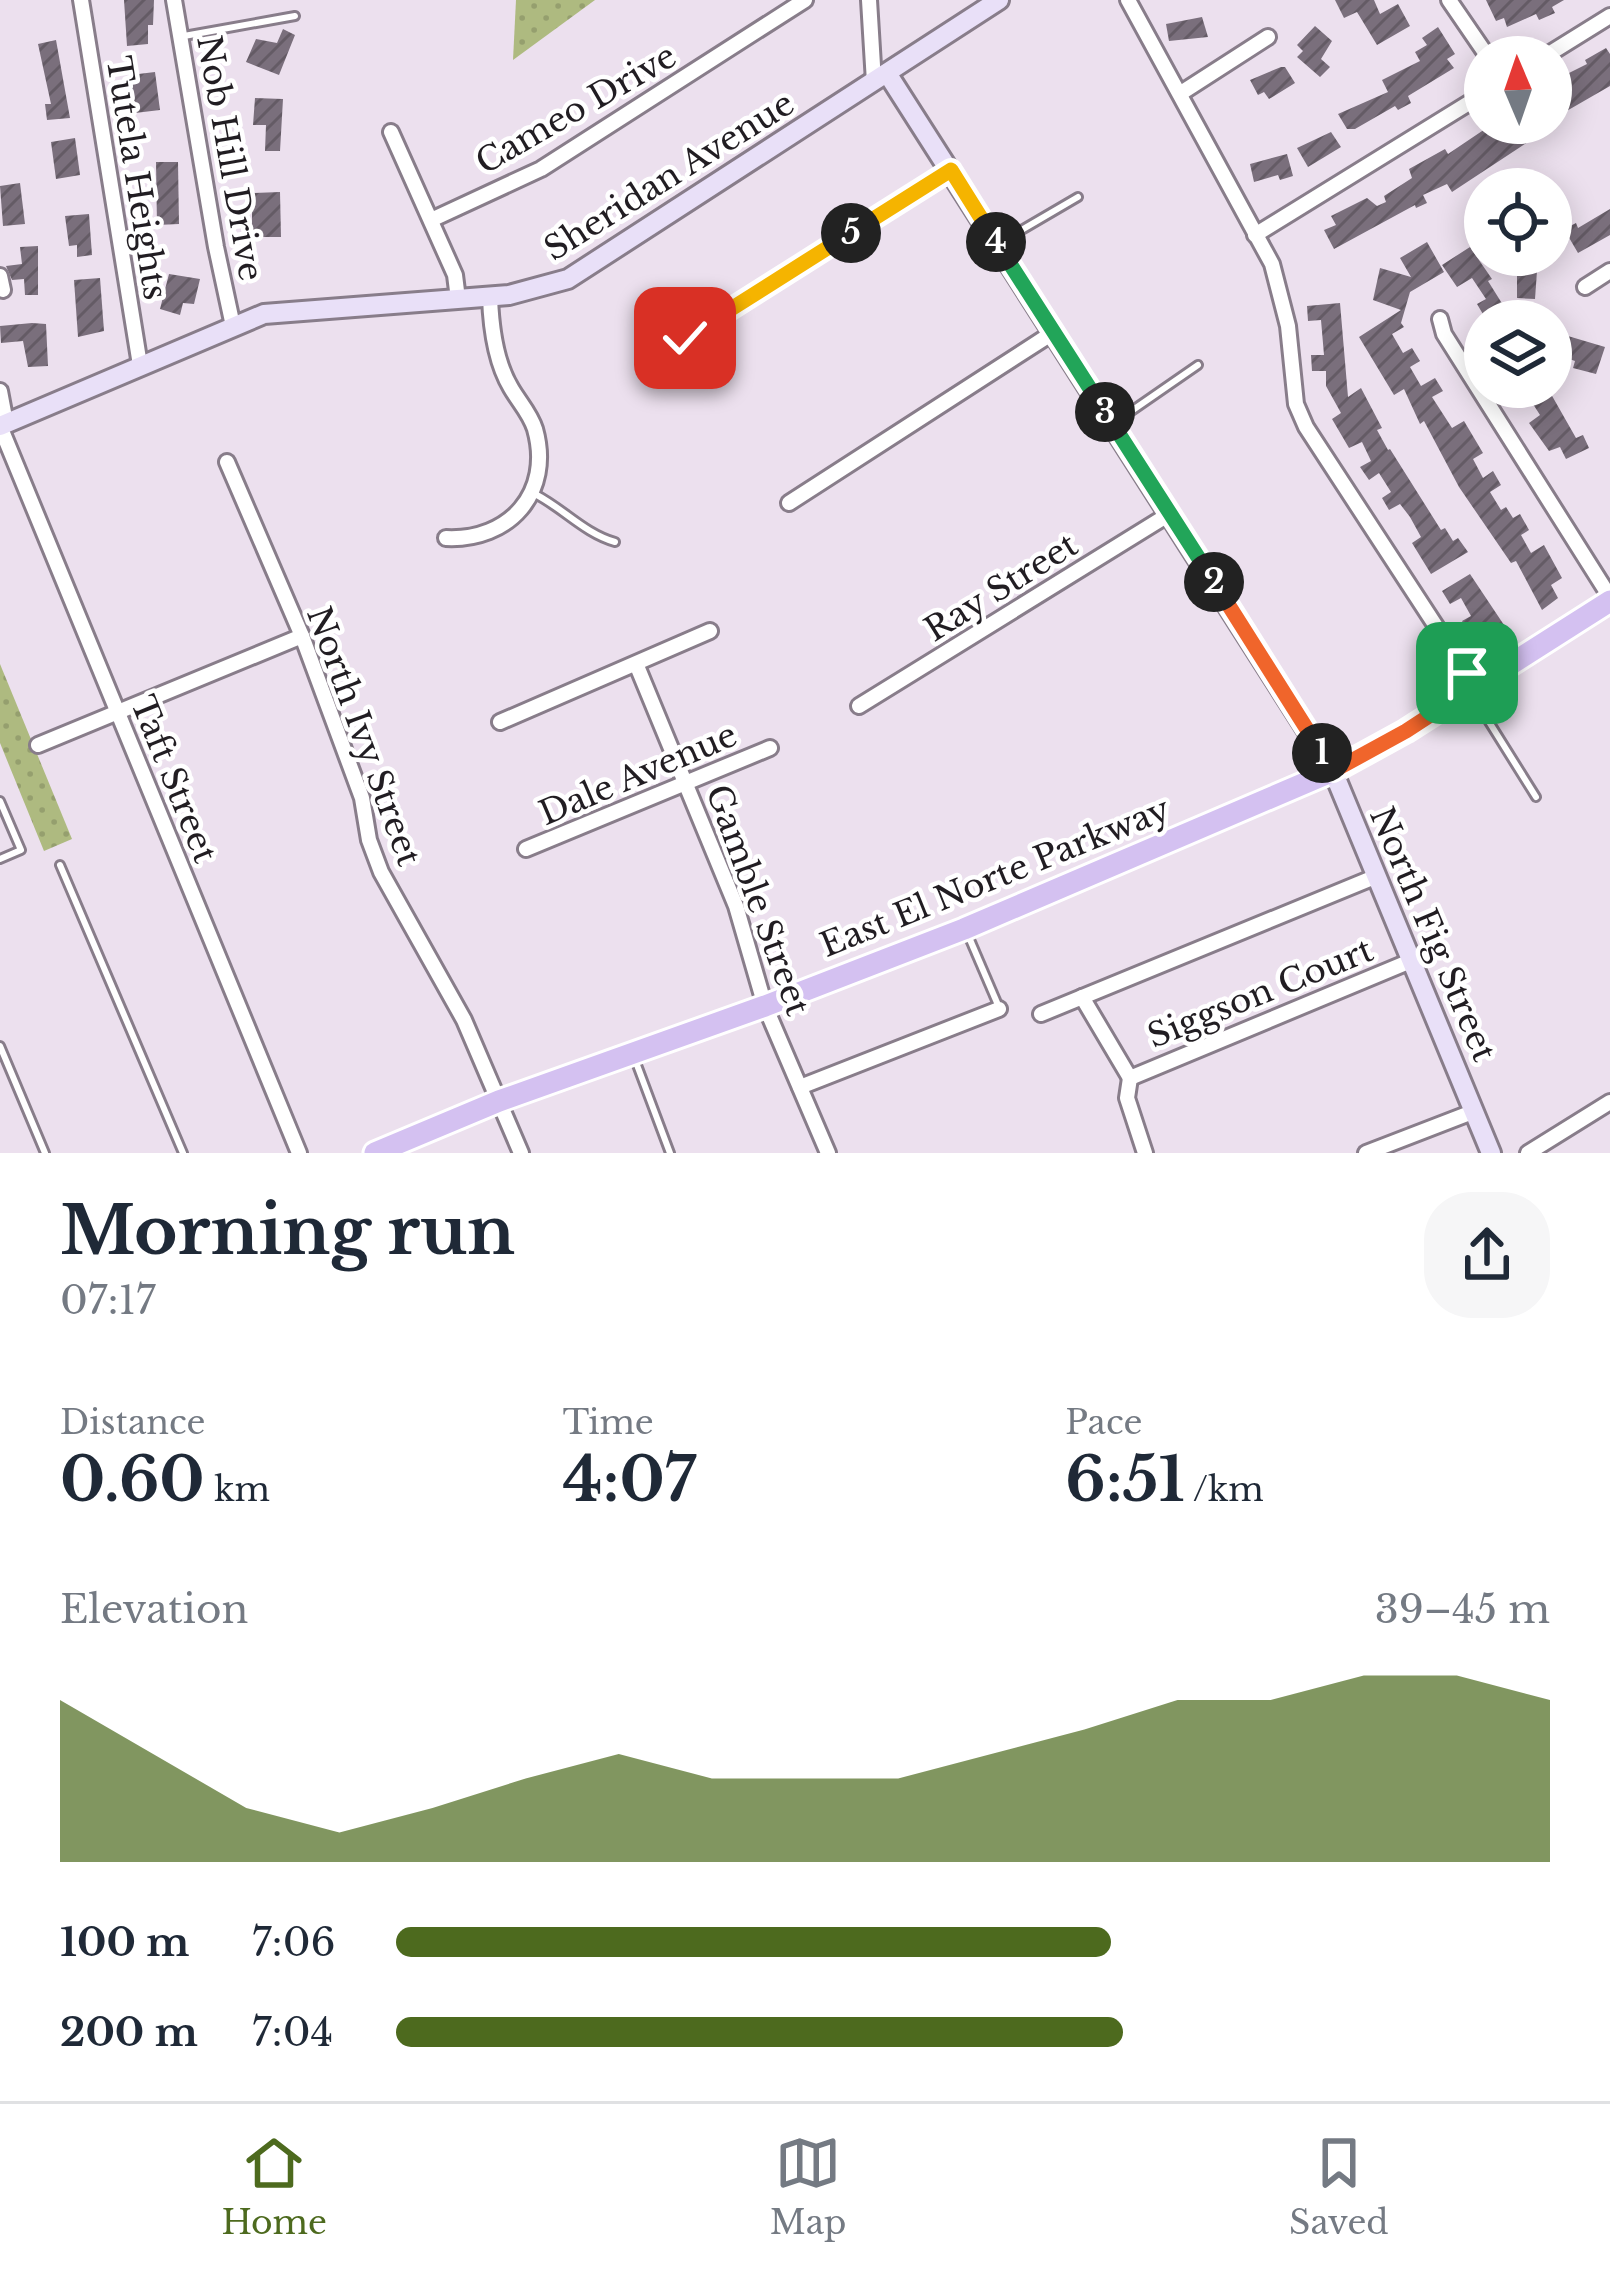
<!DOCTYPE html>
<html lang="en">
<head>
<meta charset="utf-8">
<style>
  body { margin:0; font-family:"Libre Baskerville",serif; background:#f6f6f7; color:#1f2937; height:100vh; display:flex; flex-direction:column; font-size:45px; white-space:nowrap }
  * { box-sizing:border-box; margin:0 }
  p { font-size:39px; color:#747a83 }
  .icon { flex:none; width:66px; height:66px; fill:none; stroke:currentColor; stroke-width:2; stroke-linecap:round; stroke-linejoin:round }
  .map { position:relative; height:1153px; overflow:hidden }
  .drawer { display:flex; flex-direction:column; background:#fff; flex:1 }
  .drawer>* { flex:none }
  .needle { width:78px; rotate:358deg }
  .tools { position:absolute; left:1464px; top:36px; display:grid; gap:24px }
  .tools a { display:grid; place-items:center; width:108px; height:108px; border-radius:50%; background:#fff; box-shadow:0 6px 30px #0003; font-size:60px }
  .pin { position:absolute; display:grid; place-items:center; width:102px; height:102px; color:#fff; margin:-51px; border-radius:24px; box-shadow:0 6px 18px #0006 }
  .km { position:absolute; width:60px; height:60px; margin:-30px; border-radius:50%; background:#222; color:#fff; font-size:33px; line-height:60px; text-align:center }
  .round { display:grid; place-items:center; flex:none; width:126px; height:126px; border-radius:48px; background:#f6f6f7 }
  .overview { display:flex; align-items:center; justify-content:space-between; height:204px; padding:0 60px }
  h1 { font-size:66px; font-weight:700; line-height:90px }
  .stats { display:grid; grid-template-columns:repeat(3,1fr); gap:18px; height:204px; padding:12px 60px }
  .stats div { display:grid; align-content:center }
  .stats b { font-size:60px; font-weight:700 }
  .stats small { font-size:33px; font-weight:400 }
  .stats p { font-size:33px }
  .chart { height:336px; padding:24px 60px }
  .chart p { display:flex; justify-content:space-between }
  .chart svg { width:100%; height:216px; margin-top:12px; fill:#4d6a1e; opacity:.7 }
  ul { padding:0 60px; list-style:none; font-size:39px }
  li { display:grid; grid-template-columns:192px 144px 1fr; align-items:center; height:90px }
  li i { height:30px; border-radius:15px; background:#4d6a1e }
  .tabs { display:flex; justify-content:space-around; align-items:center; height:168px; border-top:3px solid #e0e1e3; background:#fff; font-size:33px; color:#747a83 }
  .tabs a { display:grid; justify-items:center; gap:6px }
  .tabs .active { color:#4d6a1e }
  .map>svg:first-child { display:block }
  .grass { fill:url(#grass-dots) }
  .building { fill:url(#building-hatch) }
  .lines { fill:none; stroke-linecap:round; stroke-linejoin:round }
  .lane-casing { stroke:#887d8a; stroke-width:12 }
  .street-casing { stroke:#887d8a; stroke-width:20 }
  .secondary-casing { stroke:#887d8a; stroke-width:24 }
  .primary-casing { stroke:#fff; stroke-width:27 }
  .lane { stroke:#fff; stroke-width:6 }
  .street { stroke:#fff; stroke-width:14 }
  .secondary { stroke:#e9e0f8; stroke-width:18 }
  .primary { stroke:#d4c1f1; stroke-width:21 }
  .split-1-casing { stroke:#fff; stroke-width:24 }
  .split-2-casing { stroke:#fff; stroke-width:24 }
  .split-3-casing { stroke:#fff; stroke-width:24 }
  .split-4-casing { stroke:#fff; stroke-width:24 }
  .split-5-casing { stroke:#fff; stroke-width:24 }
  .split-6-casing { stroke:#fff; stroke-width:24 }
  .split-1 { stroke:#f0652b; stroke-width:15 }
  .split-2 { stroke:#f0652b; stroke-width:15 }
  .split-3 { stroke:#22a559; stroke-width:15 }
  .split-4 { stroke:#22a559; stroke-width:15 }
  .split-5 { stroke:#f5b400; stroke-width:15 }
  .split-6 { stroke:#f5b400; stroke-width:15 }
  .labels { text-anchor:middle; dominant-baseline:central; stroke-width:9; stroke-linejoin:round; paint-order:stroke }
  .street-label { font-size:33px; fill:#211d22; stroke:#fff }
</style>
</head>
<body>
<div class="map">
<svg width="1610" height="1153" viewBox="0 0 1610 1153">
  <defs>
    <pattern id="grass-dots" width="8" height="8" patternUnits="userSpaceOnUse" patternTransform="scale(3)"><rect width="8" height="8" fill="#aeba80"/><path d="M2 2h.1M6 6h.1" fill="none" stroke="#959f6e" stroke-width="1.8" stroke-linecap="round"/></pattern>
    <pattern id="building-hatch" width="6" height="6" patternUnits="userSpaceOnUse" patternTransform="scale(3)"><rect width="6" height="6" fill="#7a6f7c"/><path d="M-1 1l2-2M0 6l6-6M5 7l2-2" fill="none" stroke="#645b65"/></pattern>
  </defs>
  <rect width="100%" height="100%" fill="#ece0ee"/>
  <!-- grass -->
  <g class="grass">
    <path d="M516 0H595L513 60Z"/>
    <path d="M0 664 72 839 44 851 0 743Z"/>
  </g>
  <!-- building -->
  <g class="building">
    <path d="M124 0H154L153 25H148V44L127 46Z"/>
    <path d="M1335 0H1374L1380 14 1398 4 1410 26 1377 45 1357 12 1344 18Z"/>
    <path d="M1486 0H1564L1552 7 1555 13 1539 20 1536 14 1507 27 1504 18 1496 21Z"/>
    <path d="M1202 17 1208 37 1169 41 1166 24Z"/>
    <path d="M1315 26 1332 41 1321 59 1330 67 1320 77 1297 57 1303 51 1297 45Z"/>
    <path d="M1438 27 1455 54 1447 59 1454 68 1408 96 1411 103 1398 110 1395 106 1355 129H1347L1338 114 1388 92 1382 80 1420 61 1415 52 1427 45 1422 38Z"/>
    <path d="M283 29 295 35 279 75 246 62 256 39 277 43Z"/>
    <path d="M56 40 70 118 47 120 45 104H51L38 44Z"/>
    <path d="M1606 48 1610 54V86L1551 120V82L1587 64 1585 60Z"/>
    <path d="M1281 67H1285L1295 83 1269 99 1264 92 1258 95 1250 80Z"/>
    <path d="M155 72 160 110 135 113 130 75Z"/>
    <path d="M255 98 283 99 280 151H265L266 125H253Z"/>
    <path d="M1512 123H1550L1535 133 1539 139 1528 142 1452 192 1447 184 1423 195 1427 203 1416 208 1415 205 1334 249 1324 230 1336 225 1331 216 1367 198 1377 206 1386 202 1384 196 1412 178 1409 169 1445 149 1448 154 1491 125 1495 133Z"/>
    <path d="M1331 132 1341 147 1308 167 1297 148Z"/>
    <path d="M75 138 80 175 56 179 51 142Z"/>
    <path d="M1287 154 1293 176 1280 180 1278 175 1254 182 1250 164Z"/>
    <path d="M156 162H178L179 224 157 225Z"/>
    <path d="M20 183 25 224 3 226 0 186Z"/>
    <path d="M280 192 281 237H252V193Z"/>
    <path d="M1610 209V235L1578 253 1564 229 1576 223 1578 228Z"/>
    <path d="M89 214 92 255 77 257V245L69 246 65 216Z"/>
    <path d="M1427 242 1444 272 1410 292 1401 323 1404 327 1392 334 1403 353 1412 348 1420 361 1410 367 1421 386 1435 378 1443 391 1432 397 1452 428 1464 421 1483 453 1473 459 1483 478 1493 471 1501 485 1490 492 1501 510 1506 507 1513 518 1520 514 1529 530 1521 535 1531 553 1544 545 1562 578 1551 585 1558 598 1542 610 1516 561 1511 563 1459 487 1424 421 1420 424 1404 389 1394 395 1359 337 1401 310 1373 300 1380 268 1411 277 1400 258Z"/>
    <path d="M38 246V295H25L24 279 12 280 6 266 22 264 20 247Z"/>
    <path d="M1470 247 1492 279 1488 281 1513 321H1487L1477 304 1486 299 1472 278 1457 287 1442 265Z"/>
    <path d="M1538 257 1535 299 1517 298V258Z"/>
    <path d="M169 274 200 279 194 304 183 303 180 315 160 309Z"/>
    <path d="M100 278 104 331 78 337 74 280Z"/>
    <path d="M1340 303 1348 397 1361 388 1382 428 1377 430 1388 450 1390 449 1441 530 1445 528 1453 541 1458 538 1468 552 1431 574 1412 543 1421 537 1410 517 1400 504 1389 510 1382 498 1391 492 1379 473 1369 480 1360 467 1371 461 1362 442 1349 448 1332 419 1341 413 1326 386V371H1312L1311 355H1324L1321 320 1308 321 1307 306Z"/>
    <path d="M32 323 46 324 48 366 28 367 23 341 1 343 0 326Z"/>
    <path d="M1551 331 1605 347 1596 374 1573 368 1575 361 1552 353 1555 345 1551 344Z"/>
    <path d="M1522 387H1547L1576 438 1583 435 1589 448 1566 459 1560 447 1549 451 1529 423 1540 415Z"/>
    <path d="M1470 574 1508 631 1489 641 1481 628 1469 634 1462 621 1471 616 1461 598 1450 604 1442 591Z"/>
  </g>
  <g class="lines">
    <defs>
      <g id="lane">
        <path d="M184 36 295 16"/>
        <path d="M1001 242 1078 197"/>
        <path d="M1117 421 1198 365"/>
        <path d="M535 494C564 509 584 533 615 542"/>
        <path d="M1471 693 1536 797"/>
        <path d="M0 801 21 850 0 859"/>
        <path d="M60 865 183 1153"/>
        <path d="M968 935 998 1005"/>
        <path d="M0 1046 45 1153"/>
        <path d="M634 1057 670 1153"/>
      </g>
      <g id="street">
        <path d="M81 0 140 365"/>
        <path d="M174 0 216 247 233 326"/>
        <path d="M869 0 874 82"/>
        <path d="M1128 0 1272 264 1288 326 1296 404 1306 427 1475 686"/>
        <path d="M1449 0 1488 57"/>
        <path d="M1544 57 1610 16"/>
        <path d="M1181 93 1268 37"/>
        <path d="M391 132 455 275 458 299"/>
        <path d="M431 220 541 169 805 0"/>
        <path d="M1255 235 1485 93"/>
        <path d="M0 276 3 290"/>
        <path d="M1585 287 1610 271"/>
        <path d="M1440 319 1444 334 1610 597"/>
        <path d="M685 338 951 170"/>
        <path d="M0 391 6 423"/>
        <path d="M0 426 299 1153"/>
        <path d="M227 462 302 636 362 798 369 840 381 872 464 1020 521 1153"/>
        <path d="M789 503 1054 332"/>
        <path d="M446 538C509 541 553 493 535 429 530 413 519 402 511 388 496 363 491 327 490 297"/>
        <path d="M637 666 736 906 765 1006 828 1153"/>
        <path d="M859 706 1171 513"/>
        <path d="M500 722 710 631"/>
        <path d="M38 745 302 636"/>
        <path d="M526 849 770 748"/>
        <path d="M1082 997 1130 1078"/>
        <path d="M1041 1014 1377 876"/>
        <path d="M1130 1078 1413 960"/>
        <path d="M1130 1078 1127 1098 1145 1153"/>
        <path d="M800 1087 999 1009"/>
        <path d="M1366 1153 1475 1111"/>
        <path d="M1528 1153 1610 1102"/>
      </g>
      <g id="secondary">
        <path d="M887 73 1333 771 1491 1153"/>
        <path d="M0 426 264 314 509 295 568 279 999 0"/>
      </g>
      <path id="primary" d="M375 1153 499 1101 765 1006 964 929 1333 771 1406 731 1610 601"/>
    </defs>
    <!-- lane casing -->
    <use href="#lane" class="lane-casing"/>
    <!-- street casing -->
    <use href="#street" class="street-casing"/>
    <!-- secondary casing -->
    <use href="#secondary" class="secondary-casing"/>
    <!-- primary casing -->
    <use href="#primary" class="primary-casing"/>
    <!-- lane -->
    <use href="#lane" class="lane"/>
    <!-- street -->
    <use href="#street" class="street"/>
    <!-- secondary -->
    <use href="#secondary" class="secondary"/>
    <!-- primary -->
    <use href="#primary" class="primary"/>
  </g>
  <g class="lines">
    <defs>
      <path id="split-1" d="M1322 753 1333 771 1406 731 1475 686 1467 673"/>
      <path id="split-2" d="M1214 582 1322 753"/>
      <path id="split-3" d="M1105 412 1214 582"/>
      <path id="split-4" d="M996 242 1105 412"/>
      <path id="split-5" d="M851 233 951 170 996 242"/>
      <path id="split-6" d="M685 338 851 233"/>
    </defs>
    <!-- split-1 casing -->
    <use href="#split-1" class="split-1-casing"/>
    <!-- split-2 casing -->
    <use href="#split-2" class="split-2-casing"/>
    <!-- split-3 casing -->
    <use href="#split-3" class="split-3-casing"/>
    <!-- split-4 casing -->
    <use href="#split-4" class="split-4-casing"/>
    <!-- split-5 casing -->
    <use href="#split-5" class="split-5-casing"/>
    <!-- split-6 casing -->
    <use href="#split-6" class="split-6-casing"/>
    <!-- split-1 -->
    <use href="#split-1" class="split-1"/>
    <!-- split-2 -->
    <use href="#split-2" class="split-2"/>
    <!-- split-3 -->
    <use href="#split-3" class="split-3"/>
    <!-- split-4 -->
    <use href="#split-4" class="split-4"/>
    <!-- split-5 -->
    <use href="#split-5" class="split-5"/>
    <!-- split-6 -->
    <use href="#split-6" class="split-6"/>
  </g>
  <g class="labels">
    <!-- street labels -->
    <g class="street-label">
      <text transform="translate(576 109) rotate(-30)">Cameo Drive</text>
      <text transform="translate(230 158) rotate(80)">Nob Hill Drive</text>
      <text transform="translate(669 176) rotate(-32)">Sheridan Avenue</text>
      <text transform="translate(137 178) rotate(81)">Tutela Heights</text>
      <text transform="translate(1001 587) rotate(-32)">Ray Street</text>
      <text transform="translate(364 736) rotate(70)">North Ivy Street</text>
      <text transform="translate(638 774) rotate(-23)">Dale Avenue</text>
      <text transform="translate(174 779) rotate(68)">Taft Street</text>
      <text transform="translate(995 877) rotate(-22)">East El Norte Parkway</text>
      <text transform="translate(758 900) rotate(70)">Gamble Street</text>
      <text transform="translate(1433 934) rotate(67)">North Fig Street</text>
      <text transform="translate(1260 993) rotate(-22)">Siggson Court</text>
    </g>
  </g>
</svg>
<div class="tools">
<a><svg class="needle" viewBox="-14 -14 28 28"><path d="M0-13l5 13h-10z" fill="#e53935"/><path d="M0 13l5-13h-10z" fill="#747a83"/></svg></a>
<a><svg class="icon" aria-label="locate" viewBox="0 0 24 24"><circle cx="12" cy="12" r="6"/><path d="M12 2v4M12 18v4M2 12h4M18 12h4"/></svg></a>
<a><svg class="icon" aria-label="layers" viewBox="0 0 24 24"><path d="M12 4l9 5-9 5-9-5zM3 14l9 5 9-5"/></svg></a>
</div>
<div class="pin" style="left:1467px;top:673px;background:#1e9e55"><svg class="icon" aria-label="arrive" viewBox="0 0 24 24"><path d="M6 21V4h12l-3 4 3 4H6"/></svg></div>
<div class="pin" style="left:685px;top:338px;background:#d93025"><svg class="icon" aria-label="check" viewBox="0 0 24 24"><path d="M5 12l5 5 9-10"/></svg></div>
<b class="km" style="left:1322px;top:753px">1</b>
<b class="km" style="left:1214px;top:582px">2</b>
<b class="km" style="left:1105px;top:412px">3</b>
<b class="km" style="left:996px;top:242px">4</b>
<b class="km" style="left:851px;top:233px">5</b>
</div>
<section class="drawer">
<div class="overview"><div><h1>Morning run</h1><p>07:17</p></div><a class="round"><svg class="icon" aria-label="share" viewBox="0 0 24 24"><path d="M12 15V3M7 8l5-5 5 5M5 13v7h14v-7"/></svg></a></div>
<div class="stats">
<div><p>Distance</p><b>0.60<small> km</small></b></div>
<div><p>Time</p><b>4:07</b></div>
<div><p>Pace</p><b>6:51<small> /km</small></b></div>
</div>
<div class="chart"><p><span>Elevation</span>39–45 m</p>
<svg viewBox="0 0 160 44" preserveAspectRatio="none"><path d="M0 44V11L10 22L20 33L30 38L40 33L50 27L60 22L70 27L80 27L90 27L100 22L110 17L120 11L130 11L140 6L150 6L160 11V44z"/></svg>
</div>
<ul>
<li><b>100 m</b>7:06<i style="width:62%"></i></li>
<li><b>200 m</b>7:04<i style="width:63%"></i></li>
</ul>
</section>
<nav class="tabs">
<a class="active"><svg class="icon" aria-label="home" viewBox="0 0 24 24"><path d="M3 11l9-7 9 7M6 9v11h12V9"/></svg>Home</a>
<a><svg class="icon" aria-label="map" viewBox="0 0 24 24"><path d="M3 6l6-2 6 2 6-2v14l-6 2-6-2-6 2zM9 4v14M15 6v14"/></svg>Map</a>
<a><svg class="icon" aria-label="saved" viewBox="0 0 24 24"><path d="M7 4h10v16l-5-4-5 4z"/></svg>Saved</a>
</nav>
</body>
</html>
